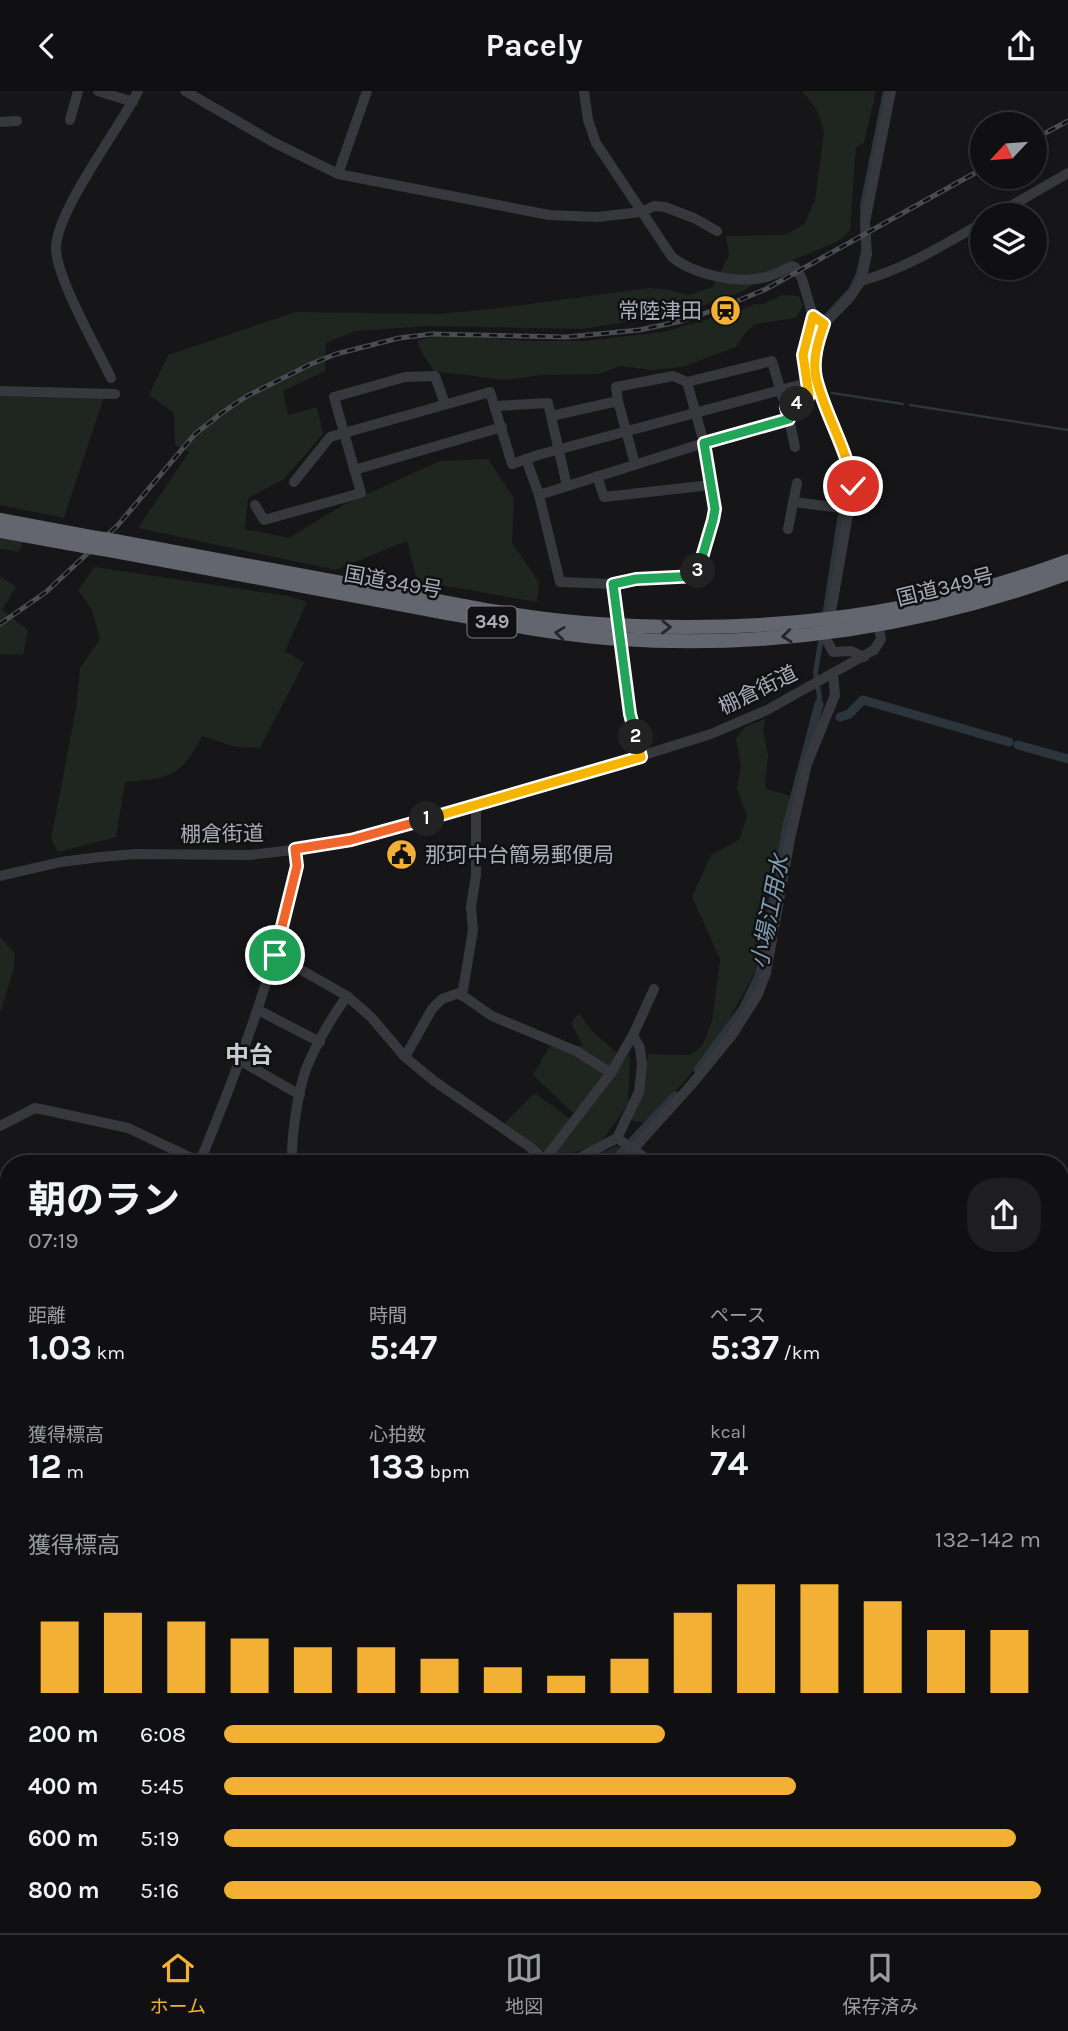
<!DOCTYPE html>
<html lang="ja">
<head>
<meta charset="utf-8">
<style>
  body { margin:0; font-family:Karla,"Noto Sans JP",sans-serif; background:#1e1e20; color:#f1f3f6; height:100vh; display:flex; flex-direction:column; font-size:26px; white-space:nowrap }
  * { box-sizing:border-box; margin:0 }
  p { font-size:23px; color:#9c9d9f }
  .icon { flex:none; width:38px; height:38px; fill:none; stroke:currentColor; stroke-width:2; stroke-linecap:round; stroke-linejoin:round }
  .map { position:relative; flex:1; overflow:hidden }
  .details { position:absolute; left:0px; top:1064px; width:1069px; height:779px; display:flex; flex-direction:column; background:#101012; border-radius:28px 28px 0 0; box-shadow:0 2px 5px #0004,0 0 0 2px #303032 }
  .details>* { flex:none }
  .needle { width:46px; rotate:244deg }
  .fabs { position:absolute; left:970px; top:21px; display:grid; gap:14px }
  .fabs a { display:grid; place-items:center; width:77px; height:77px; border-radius:50%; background:#101012; box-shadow:0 2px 5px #0004,0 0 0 2px #303032; font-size:35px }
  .pin { position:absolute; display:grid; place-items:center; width:60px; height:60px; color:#fff; margin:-30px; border:4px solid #fff; border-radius:50%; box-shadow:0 2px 7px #0007 }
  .km { position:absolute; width:35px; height:35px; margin:-18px; border-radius:50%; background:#222; color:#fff; font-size:19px; line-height:35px; text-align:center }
  .round { display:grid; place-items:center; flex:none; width:74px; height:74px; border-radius:28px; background:#1e1e20 }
  .summary { display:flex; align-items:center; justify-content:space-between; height:119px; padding:0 28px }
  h1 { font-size:38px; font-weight:700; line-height:52px }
  .stats { display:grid; grid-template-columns:repeat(3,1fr); gap:10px; height:119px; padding:7px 28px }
  .stats div { display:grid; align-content:center }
  .stats b { font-size:35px; font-weight:700 }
  .stats small { font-size:19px; font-weight:400 }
  .stats p { font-size:19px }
  .chart { height:196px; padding:14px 28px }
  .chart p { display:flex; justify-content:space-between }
  .chart svg { width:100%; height:126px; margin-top:7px; stroke:#f2b134; stroke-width:6 }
  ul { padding:0 28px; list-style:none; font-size:23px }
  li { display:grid; grid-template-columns:112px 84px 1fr; align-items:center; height:52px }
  li i { height:18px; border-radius:9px; background:#f2b134 }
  header { display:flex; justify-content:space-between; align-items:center; height:91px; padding:0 28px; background:#101012; font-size:32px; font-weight:700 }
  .menu { display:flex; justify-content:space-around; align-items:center; height:98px; border-top:2px solid #303032; background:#101012; font-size:19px; color:#9c9d9f }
  .menu a { display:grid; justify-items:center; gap:4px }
  .menu .current { color:#f2b134 }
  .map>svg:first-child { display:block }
  .green { fill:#1e261f }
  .water { fill:#2c353c }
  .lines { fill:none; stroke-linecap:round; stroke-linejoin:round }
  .stream { stroke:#2c353c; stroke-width:2.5 }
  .canal { stroke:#2c353c; stroke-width:9 }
  .minor { stroke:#37383d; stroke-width:10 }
  .highway { stroke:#63666e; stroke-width:14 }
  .rail-casing { stroke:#4a4c52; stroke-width:5 }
  .rail { stroke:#111113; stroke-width:2.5; stroke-dasharray:8; stroke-linecap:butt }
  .highway-bridge { stroke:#63666e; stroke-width:14 }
  .oneway { stroke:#26262a }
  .split-1-casing { stroke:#fff; stroke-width:14 }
  .split-2-casing { stroke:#fff; stroke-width:14 }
  .split-3-casing { stroke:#fff; stroke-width:14 }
  .split-4-casing { stroke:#fff; stroke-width:14 }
  .split-5-casing { stroke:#fff; stroke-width:14 }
  .split-1 { stroke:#f0652b; stroke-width:9 }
  .split-2 { stroke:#f5b400; stroke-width:9 }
  .split-3 { stroke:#22a559; stroke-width:9 }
  .split-4 { stroke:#22a559; stroke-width:9 }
  .split-5 { stroke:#f5b400; stroke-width:9 }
  .labels { text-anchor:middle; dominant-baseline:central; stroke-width:5; stroke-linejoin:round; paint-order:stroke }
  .shield { fill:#111113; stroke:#7b7e86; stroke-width:2 }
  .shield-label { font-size:19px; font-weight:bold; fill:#a8adb8 }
  .poi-label { font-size:21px; fill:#a8adb8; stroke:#111113; text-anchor:end }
  .street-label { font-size:21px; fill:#a8adb8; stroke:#111113 }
  .water-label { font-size:23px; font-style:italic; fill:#7f9bb3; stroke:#111113 }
  .quarter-label { font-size:24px; font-weight:bold; fill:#c9ccd4; stroke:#111113 }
</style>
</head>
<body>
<header><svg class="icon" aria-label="back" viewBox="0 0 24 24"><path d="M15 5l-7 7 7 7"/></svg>Pacely<svg class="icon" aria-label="share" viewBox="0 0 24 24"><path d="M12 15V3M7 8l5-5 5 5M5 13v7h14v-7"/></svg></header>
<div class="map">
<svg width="1068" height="1842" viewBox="0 0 1068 1842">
  <rect width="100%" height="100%" fill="#161618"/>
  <!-- green -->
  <g class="green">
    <path d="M802 0H876L864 52 856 56 850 140 837 151 795 168 743 200 683 222 582 238 428 235 355 240 326 252 325 280 283 300 288 324 317 316 323 343 284 388 248 407 245 438 289 447 343 414 440 370 488 368 514 407 512 452 539 491 537 511 417 490 407 450 335 479 138 437 189 361 175 354 174 322 149 304 168 264 296 221 437 223 492 218 650 197 670 199 689 204 713 196 729 164 726 145 784 144 804 134 815 109 824 41 817 19Z"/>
    <path d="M782 204 799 205 803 215 796 227 756 233 746 241 736 256 682 276 651 279 620 275 598 283 542 284 504 289 434 280 422 262 417 250 427 247 455 245 527 250H585L663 241 713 227 722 228 755 213H763Z"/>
    <path d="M0 296 106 300 64 427 0 414Z"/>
    <path d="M0 446 24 448 19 461 0 458Z"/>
    <path d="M95 476 288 505 307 511 285 560 304 572 260 657 236 656 202 645C181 687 169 687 125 691L116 746 58 761 51 748 76 618 80 577 100 548 92 519 78 499Z"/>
    <path d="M0 485 16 496 2 519 28 539 23 564 0 563Z"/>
    <path d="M765 628 763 640 768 664 765 697 790 705 771 789 754 883 725 936 689 985 646 1032 630 1029 642 1001 648 963 690 964 702 955 712 930 720 868 692 806 711 764 739 749 747 725 737 698 741 675 736 647 745 636Z"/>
    <path d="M0 846 15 862 14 877 0 922Z"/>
    <path d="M579 922 592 940 617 962 605 987 574 1023 533 984 550 955H583L571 932Z"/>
    <path d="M630 962 628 1013 599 1054 565 1064 554 1063 540 1059 503 1034 535 1002 577 1033Z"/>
    <path d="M617 1055 622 1059 608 1073H576Z"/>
    <path d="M0 1144 9 1147V1204L0 1217Z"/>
    <path d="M195 1834H331V1842H199Z"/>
  </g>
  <!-- water -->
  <g class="water">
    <path d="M883 0H888L860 185 852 200 825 229 822 226 849 197 856 182 861 159 860 114Z"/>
    <path d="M812 286 846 373 849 396 818 582 822 606 821 623 815 621 817 606 813 582 844 385 842 374 808 287Z"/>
  </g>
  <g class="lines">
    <!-- stream -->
    <g class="stream">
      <path d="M832 302 903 313"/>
      <path d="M910 314 1068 339"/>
    </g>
    <!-- canal -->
    <g class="canal">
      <path d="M840 626 849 623 863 609 1009 651"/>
      <path d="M1018 654 1068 668"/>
      <path d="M698 979 743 918 759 885 787 735 819 613"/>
      <path d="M611 1073 675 1005"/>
      <path d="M336 1842 337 1834"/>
    </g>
    <!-- minor -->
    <g class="minor">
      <path d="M98 0 133 11"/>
      <path d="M185 0 273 51 338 83 549 124 597 126 641 121 654 115 665 116 694 127 717 140"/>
      <path d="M584 0 588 29 596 52 672 166C693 183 739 194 766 186 775 184 783 179 792 175L795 176 802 188 813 225 818 229"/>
      <path d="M70 29 78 0"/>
      <path d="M0 31 17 30"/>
      <path d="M338 83 367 0"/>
      <path d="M995 124 1068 82"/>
      <path d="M861 190C905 178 943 154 982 132"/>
      <path d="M111 287C97 257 57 188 56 158 55 121 120 37 138 0"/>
      <path d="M0 300 115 303"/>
      <path d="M618 310 616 296 673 285 687 291"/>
      <path d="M495 315 548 312 551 325 618 310 635 373"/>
      <path d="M786 316 805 311 809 304 807 292"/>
      <path d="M551 325 567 395"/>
      <path d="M789 328 795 356"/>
      <path d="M526 368 539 404 560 491 613 493 636 488 697 485 713 429 714 407 704 352 687 291 772 270 789 328 704 352 539 404"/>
      <path d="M354 379 502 336"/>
      <path d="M597 385 604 406 711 394"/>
      <path d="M294 391 330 346 490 301 512 373 538 364 807 292 803 264 813 225"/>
      <path d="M793 411 850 418"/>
      <path d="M255 414 264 429 361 402 334 306 405 286 435 285 445 313"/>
      <path d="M788 438 797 392"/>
      <path d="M613 493 630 623 641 666"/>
      <path d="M831 521 853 395 850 373 816 286 817 254 824 233 850 206 861 190 867 163 865 131 891 0"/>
      <path d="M827 550 833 561 851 560 864 566"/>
      <path d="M0 785 61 771 100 766 135 763 249 764 317 756 351 749 551 693 711 643 767 619 874 559 881 548 878 530"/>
      <path d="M275 864 347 905 371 926 405 966 434 990 530 1056 549 1073"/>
      <path d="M462 905 473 839 471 816 476 784V714"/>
      <path d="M258 919 320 951"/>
      <path d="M405 966 432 918 442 908 459 902 492 925 576 960 611 982"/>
      <path d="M241 970 300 1004"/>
      <path d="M0 1035 35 1017 50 1020 128 1037 200 1071"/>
      <path d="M617 1047 654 1073"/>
      <path d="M199 1073C231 996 260 918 282 838 289 812 299 785 295 758"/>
      <path d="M292 1073C291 1048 298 994 309 971 319 948 332 926 347 905"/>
      <path d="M541 1073 611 982 633 944 654 898"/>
      <path d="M568 1073 617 1047 639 1001 642 973 640 957 633 944"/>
      <path d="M620 1073 692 993 732 944 757 905 766 882 790 748 807 673 835 604 833 583"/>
      <path d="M1060 1189 1068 1191"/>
      <path d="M0 1289 9 1284"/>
      <path d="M0 1333 9 1334"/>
      <path d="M0 1389 9 1377"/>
      <path d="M0 1728 9 1722"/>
      <path d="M342 1842 343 1834"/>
    </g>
    <!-- highway -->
    <g class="highway">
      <path d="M0 429 91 446"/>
      <path d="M0 440 84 455"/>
      <path d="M115 450C209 467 303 485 396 502 459 514 521 527 584 532 751 545 910 528 1068 470"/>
      <path d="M109 459C215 479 321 499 426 518 491 530 555 544 620 548 772 558 926 535 1068 482"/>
    </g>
    <defs>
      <g id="rail">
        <path d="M1034 48 1068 30"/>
        <path d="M0 533 46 501 118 434 195 343 223 321 247 305 311 273 336 263 399 247 432 243 567 246 639 239 682 230 723 216 766 198 982 78"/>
      </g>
    </defs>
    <!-- rail casing -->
    <use href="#rail" class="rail-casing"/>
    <!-- rail -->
    <use href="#rail" class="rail"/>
    <!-- highway-bridge -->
    <g class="highway-bridge">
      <path d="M91 446 115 450"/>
      <path d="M84 455 109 459"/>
    </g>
  </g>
  <!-- one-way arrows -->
  <defs><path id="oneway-chevron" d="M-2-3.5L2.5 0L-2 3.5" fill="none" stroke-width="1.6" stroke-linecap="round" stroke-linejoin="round" transform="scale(1.75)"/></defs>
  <g class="oneway">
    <use href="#oneway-chevron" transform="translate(666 536) rotate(1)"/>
    <use href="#oneway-chevron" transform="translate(560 542) rotate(-173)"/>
    <use href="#oneway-chevron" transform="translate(787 545) rotate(174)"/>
  </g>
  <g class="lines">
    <defs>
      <path id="split-1" d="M275 864 297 775 295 758 351 749 427 728"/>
      <path id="split-2" d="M427 728 641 666 636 646"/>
      <path id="split-3" d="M636 646 630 623 613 493 636 488 697 485 698 480"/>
      <path id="split-4" d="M698 480 713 429 715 418 704 352 789 328 786 316 797 313"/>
      <path id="split-5" d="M797 313 805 311 809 304 803 264 813 225 824 233C818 250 812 269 816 287 825 324 847 357 853 395"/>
    </defs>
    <!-- split-1 casing -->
    <use href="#split-1" class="split-1-casing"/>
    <!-- split-2 casing -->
    <use href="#split-2" class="split-2-casing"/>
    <!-- split-3 casing -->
    <use href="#split-3" class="split-3-casing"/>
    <!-- split-4 casing -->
    <use href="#split-4" class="split-4-casing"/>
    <!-- split-5 casing -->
    <use href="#split-5" class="split-5-casing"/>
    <!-- split-1 -->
    <use href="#split-1" class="split-1"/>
    <!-- split-2 -->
    <use href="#split-2" class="split-2"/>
    <!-- split-3 -->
    <use href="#split-3" class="split-3"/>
    <!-- split-4 -->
    <use href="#split-4" class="split-4"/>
    <!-- split-5 -->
    <use href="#split-5" class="split-5"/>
  </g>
  <!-- icons -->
  <defs>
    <symbol id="station-disc" viewBox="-11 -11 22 22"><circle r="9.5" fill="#f2b134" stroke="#111113"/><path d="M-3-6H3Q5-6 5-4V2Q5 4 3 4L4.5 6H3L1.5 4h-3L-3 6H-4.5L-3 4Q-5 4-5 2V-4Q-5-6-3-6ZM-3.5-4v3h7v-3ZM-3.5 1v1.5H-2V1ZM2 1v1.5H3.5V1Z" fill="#111"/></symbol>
    <symbol id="civic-disc" viewBox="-11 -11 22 22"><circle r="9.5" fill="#f2b134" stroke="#111113"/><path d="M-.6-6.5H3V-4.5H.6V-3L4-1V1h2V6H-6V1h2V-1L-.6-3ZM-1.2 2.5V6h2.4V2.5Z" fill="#111"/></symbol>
  </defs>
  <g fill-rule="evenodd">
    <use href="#station-disc" x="708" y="202" width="35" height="35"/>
    <use href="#civic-disc" x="384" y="746" width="35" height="35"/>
  </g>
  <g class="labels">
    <!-- shield labels -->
    <rect class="shield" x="467.5" y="515.5" width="49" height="31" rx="5"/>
    <g class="shield-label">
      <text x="492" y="531">349</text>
    </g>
    <!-- poi labels -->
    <g class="poi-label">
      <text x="702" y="220">常陸津田</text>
      <text x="425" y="764" text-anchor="start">那珂中台簡易郵便局</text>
    </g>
    <!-- street labels -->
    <g class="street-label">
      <text transform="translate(393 491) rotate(10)">国道349号</text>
      <text transform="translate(945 496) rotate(-14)">国道349号</text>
      <text transform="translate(758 599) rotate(-26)">棚倉街道</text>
      <text transform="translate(222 743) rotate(-1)">棚倉街道</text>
    </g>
    <!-- water labels -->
    <g class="water-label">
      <text transform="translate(770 821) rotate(-79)">小場江用水</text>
    </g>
    <!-- quarter labels -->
    <g class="quarter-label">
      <text x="249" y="964">中台</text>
    </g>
  </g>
</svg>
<div class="fabs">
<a><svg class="needle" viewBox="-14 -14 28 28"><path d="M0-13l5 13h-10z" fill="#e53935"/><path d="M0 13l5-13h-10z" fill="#9c9d9f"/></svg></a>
<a><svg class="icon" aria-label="layers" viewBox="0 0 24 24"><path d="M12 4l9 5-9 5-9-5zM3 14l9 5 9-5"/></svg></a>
</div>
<div class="pin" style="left:275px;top:864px;background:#1e9e55"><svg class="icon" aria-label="arrive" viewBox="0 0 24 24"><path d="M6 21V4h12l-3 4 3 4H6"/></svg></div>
<div class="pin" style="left:853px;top:395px;background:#d93025"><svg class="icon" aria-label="check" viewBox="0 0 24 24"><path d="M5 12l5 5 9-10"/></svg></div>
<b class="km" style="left:427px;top:728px">1</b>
<b class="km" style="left:636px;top:646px">2</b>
<b class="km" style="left:698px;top:480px">3</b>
<b class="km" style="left:797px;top:313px">4</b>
<section class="details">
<div class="summary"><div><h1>朝のラン</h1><p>07:19</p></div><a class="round"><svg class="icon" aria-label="share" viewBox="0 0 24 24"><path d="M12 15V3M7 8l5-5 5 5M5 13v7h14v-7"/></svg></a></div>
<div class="stats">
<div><p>距離</p><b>1.03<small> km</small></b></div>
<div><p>時間</p><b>5:47</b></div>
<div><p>ペース</p><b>5:37<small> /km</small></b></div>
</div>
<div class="stats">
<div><p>獲得標高</p><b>12<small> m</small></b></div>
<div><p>心拍数</p><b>133<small> bpm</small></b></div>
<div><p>kcal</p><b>74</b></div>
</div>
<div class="chart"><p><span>獲得標高</span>132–142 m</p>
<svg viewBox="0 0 160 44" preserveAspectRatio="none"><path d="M5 44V19M15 44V16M25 44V19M35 44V25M45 44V28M55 44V28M65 44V32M75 44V35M85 44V38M95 44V32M105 44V16M115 44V6M125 44V6M135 44V12M145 44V22M155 44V22"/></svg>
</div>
<ul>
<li><b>200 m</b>6:08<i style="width:54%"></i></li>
<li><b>400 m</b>5:45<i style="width:70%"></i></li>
<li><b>600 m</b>5:19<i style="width:97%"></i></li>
<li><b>800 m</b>5:16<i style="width:100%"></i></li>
</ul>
</section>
</div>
<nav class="menu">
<a class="current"><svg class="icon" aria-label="home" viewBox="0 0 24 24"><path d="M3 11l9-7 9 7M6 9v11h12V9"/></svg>ホーム</a>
<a><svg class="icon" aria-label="map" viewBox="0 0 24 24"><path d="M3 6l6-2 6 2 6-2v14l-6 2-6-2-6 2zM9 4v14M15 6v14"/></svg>地図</a>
<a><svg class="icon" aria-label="saved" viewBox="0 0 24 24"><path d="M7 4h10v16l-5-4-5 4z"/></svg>保存済み</a>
</nav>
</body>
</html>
